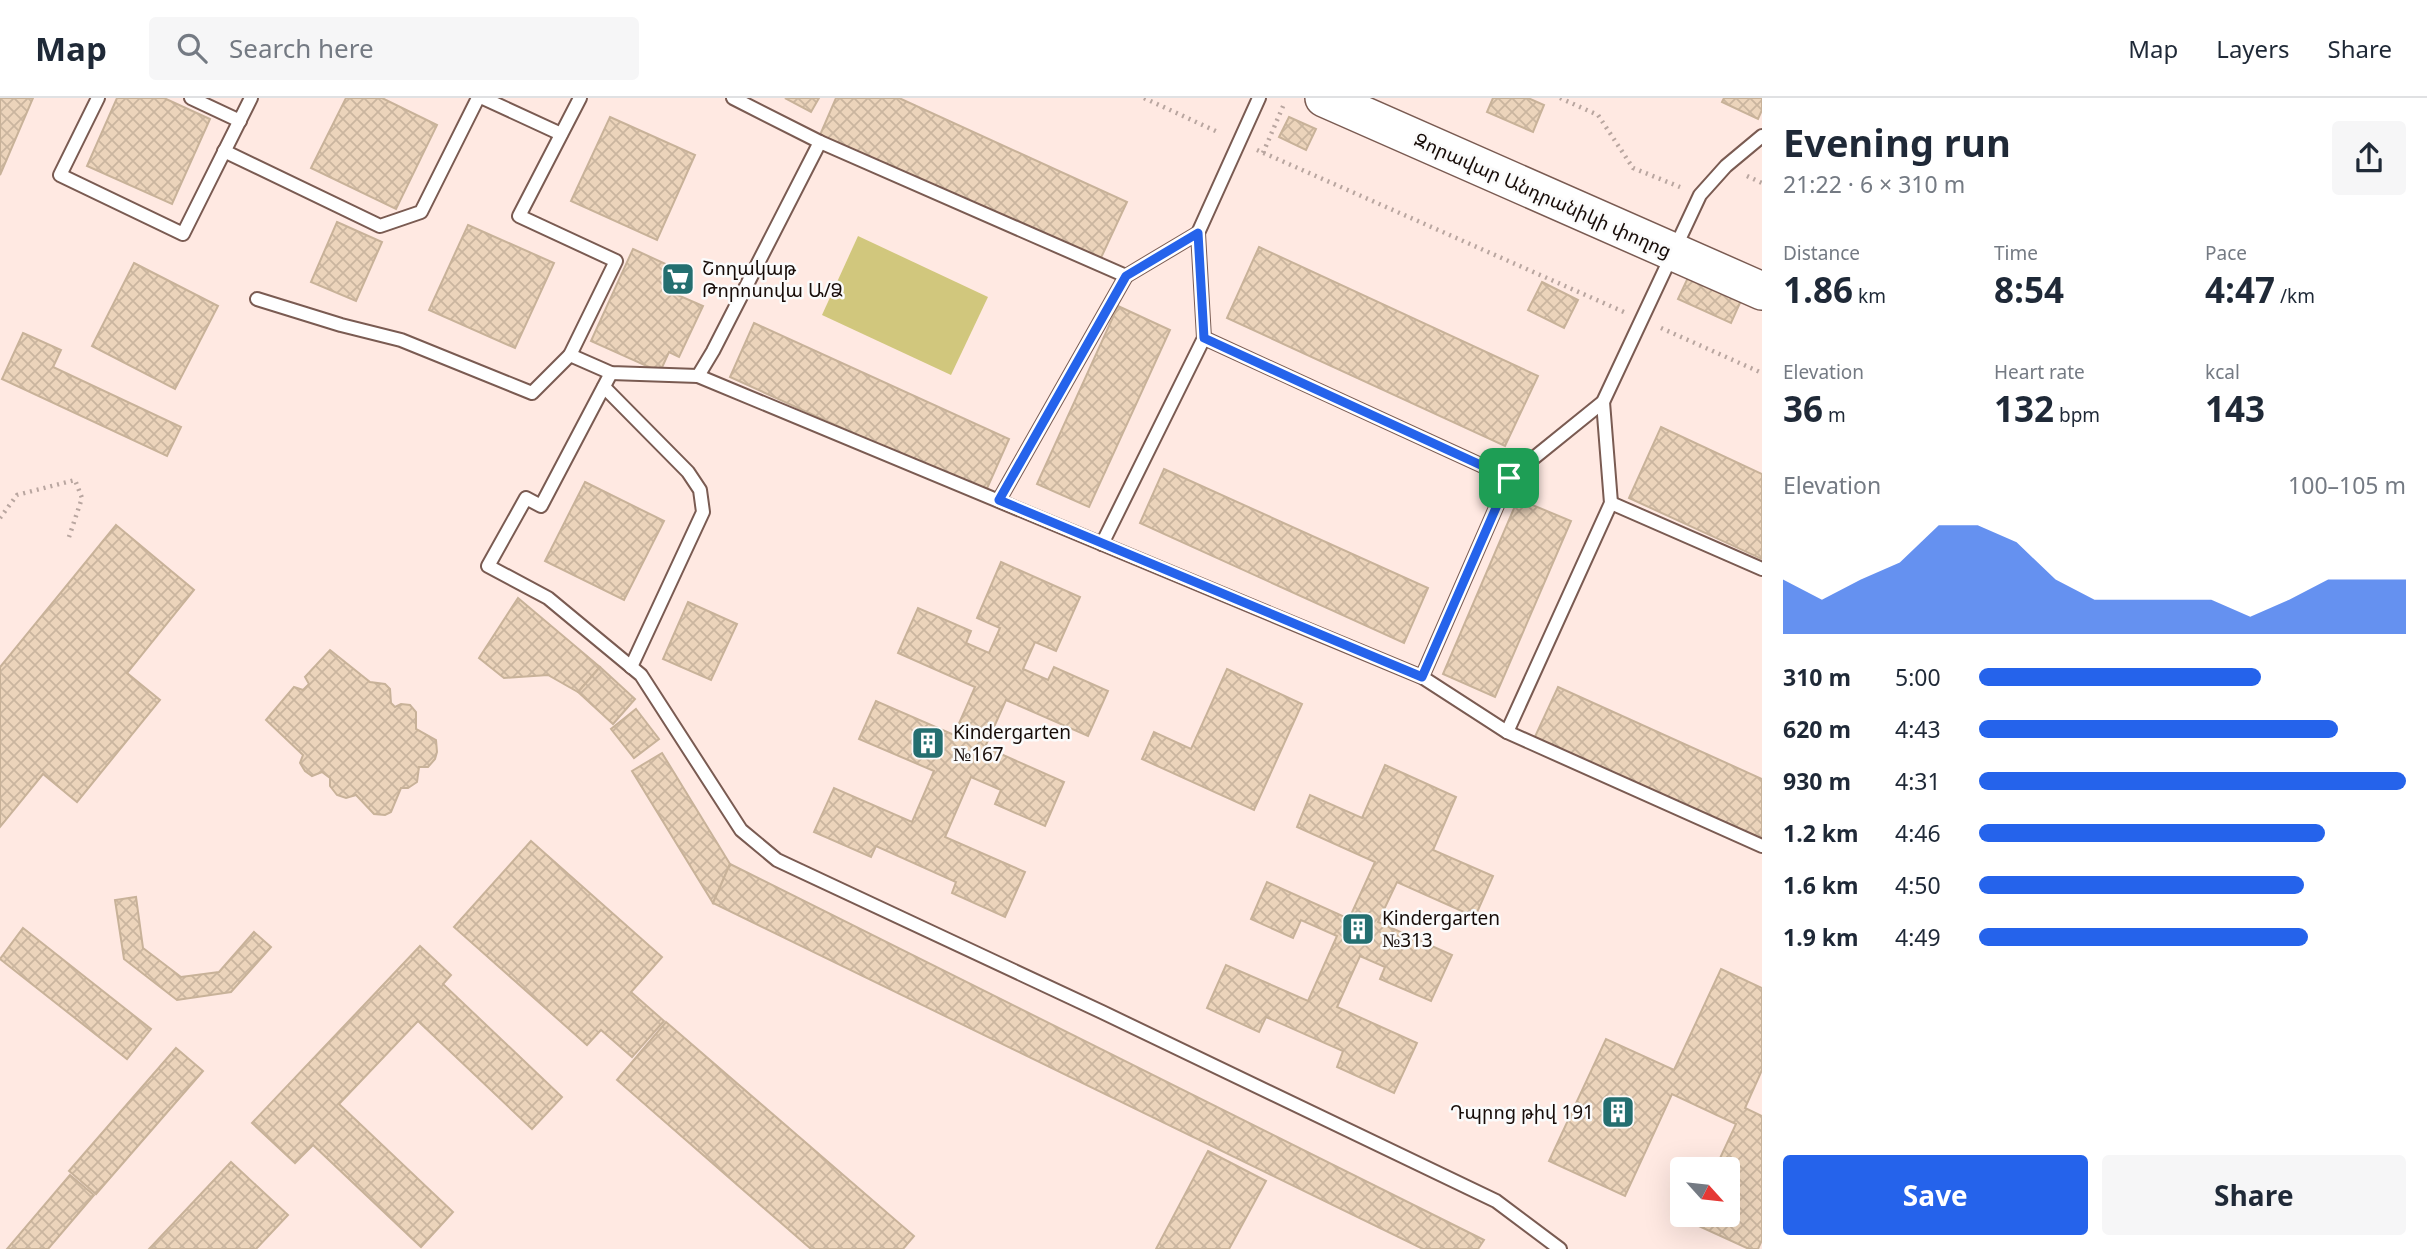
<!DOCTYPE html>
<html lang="en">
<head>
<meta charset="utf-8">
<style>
  body { margin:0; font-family:Georgia,"Noto Sans Armenian",serif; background:#f6f6f7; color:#1f2937; height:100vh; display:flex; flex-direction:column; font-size:26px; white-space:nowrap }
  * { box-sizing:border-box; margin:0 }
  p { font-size:23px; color:#747a83 }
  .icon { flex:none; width:38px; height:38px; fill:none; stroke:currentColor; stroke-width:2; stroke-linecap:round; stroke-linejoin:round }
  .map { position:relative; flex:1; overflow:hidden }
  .sheet { display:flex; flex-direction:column; background:#fff; width:665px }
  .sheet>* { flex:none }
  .needle { width:46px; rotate:117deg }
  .controls { position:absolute; left:1670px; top:1059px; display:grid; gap:14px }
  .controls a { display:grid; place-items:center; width:70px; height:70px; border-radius:7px; background:#fff; box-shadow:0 7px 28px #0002; font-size:35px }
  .pin { position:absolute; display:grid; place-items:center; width:60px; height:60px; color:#fff; margin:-30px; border-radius:14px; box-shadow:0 4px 10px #0006 }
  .round { display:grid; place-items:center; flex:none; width:74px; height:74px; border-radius:7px; background:#f6f6f7 }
  .head { display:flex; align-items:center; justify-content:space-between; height:119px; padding:0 21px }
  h1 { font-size:38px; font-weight:700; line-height:52px }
  .figures { display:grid; grid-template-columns:repeat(3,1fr); gap:10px; height:119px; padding:7px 21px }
  .figures div { display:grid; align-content:center }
  .figures b { font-size:35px; font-weight:700 }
  .figures small { font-size:19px; font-weight:400 }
  .figures p { font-size:19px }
  .chart { height:196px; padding:14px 21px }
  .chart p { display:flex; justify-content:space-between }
  .chart svg { width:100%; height:126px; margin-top:7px; fill:#2563eb; opacity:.7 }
  .button { display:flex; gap:14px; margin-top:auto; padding:14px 21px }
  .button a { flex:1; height:80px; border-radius:7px; background:#2563eb; color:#fff; font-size:28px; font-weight:700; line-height:80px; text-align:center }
  .button a+a { background:#f6f6f7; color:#1f2937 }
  ul { padding:0 21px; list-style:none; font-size:23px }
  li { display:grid; grid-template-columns:112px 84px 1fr; align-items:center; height:52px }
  li i { height:18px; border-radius:9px; background:#2563eb }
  header { display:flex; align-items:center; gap:42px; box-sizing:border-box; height:98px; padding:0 35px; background:#fff; border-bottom:2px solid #e0e1e3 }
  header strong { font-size:33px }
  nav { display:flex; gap:38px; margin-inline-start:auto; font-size:24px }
  .search { width:490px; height:63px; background:#f6f6f7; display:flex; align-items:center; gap:18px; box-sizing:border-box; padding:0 24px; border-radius:7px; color:#747a83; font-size:26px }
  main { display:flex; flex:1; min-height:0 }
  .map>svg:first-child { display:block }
  .green { fill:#d1c77d }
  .building { fill:url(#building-cross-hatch); stroke:#c8b299; stroke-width:2 }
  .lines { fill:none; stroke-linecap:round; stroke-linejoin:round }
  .lane-casing { stroke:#7a5b52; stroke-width:16 }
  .secondary-casing { stroke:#7a5b52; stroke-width:40 }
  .path { stroke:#b9a6a0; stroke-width:4.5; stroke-dasharray:2 5; stroke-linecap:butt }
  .lane { stroke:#fff; stroke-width:12 }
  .secondary { stroke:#fff; stroke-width:37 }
  .route-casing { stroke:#fff; stroke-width:14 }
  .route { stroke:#2563eb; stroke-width:9 }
  .labels { text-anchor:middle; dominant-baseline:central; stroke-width:5; stroke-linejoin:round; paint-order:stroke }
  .street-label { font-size:19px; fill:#170c08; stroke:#fbfbfb }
  .poi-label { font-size:19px; fill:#170c08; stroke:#fbfbfb; text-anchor:start }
</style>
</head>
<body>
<header>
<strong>Map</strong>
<div class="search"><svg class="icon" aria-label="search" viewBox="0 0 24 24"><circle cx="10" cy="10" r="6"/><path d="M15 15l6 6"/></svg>Search here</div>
<nav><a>Map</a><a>Layers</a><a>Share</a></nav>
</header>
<main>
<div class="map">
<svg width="1762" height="1151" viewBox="0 0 1762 1151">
  <defs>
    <pattern id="building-cross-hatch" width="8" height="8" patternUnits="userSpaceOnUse" patternTransform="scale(1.75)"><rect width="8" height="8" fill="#ecd4bb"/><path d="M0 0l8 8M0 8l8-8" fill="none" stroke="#cab59f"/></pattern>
  </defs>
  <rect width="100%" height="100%" fill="#ffe9e2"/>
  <!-- green -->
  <path class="green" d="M858 138 988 199 951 277 822 217Z"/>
  <!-- building -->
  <g class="building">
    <path d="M0 0H33L0 77Z"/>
    <path d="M117 0H164L210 21 172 106 87 68Z"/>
    <path d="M346 0H382L437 27 396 111 311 70Z"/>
    <path d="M785 0H819L811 14Z"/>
    <path d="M836 0H899L1127 104 1099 164 820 37Z"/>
    <path d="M1493 0H1528L1544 7 1533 34 1487 14Z"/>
    <path d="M1724 0H1762V12L1758 21 1722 4Z"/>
    <path d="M610 19 695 57 657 142 571 103Z"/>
    <path d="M1289 19 1316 31 1306 52 1279 39Z"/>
    <path d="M337 124 382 144 356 203 311 184Z"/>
    <path d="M468 127 554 165 515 250 429 212Z"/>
    <path d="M1259 149 1538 278 1505 348 1227 220Z"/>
    <path d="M633 151 683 174 673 195 703 208 679 259 669 254 660 274 591 243Z"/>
    <path d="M134 165 218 208 175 291 92 248Z"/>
    <path d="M1692 171 1744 196 1731 225 1678 201Z"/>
    <path d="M1542 184 1578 202 1564 230 1528 212Z"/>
    <path d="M1118 208 1170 232 1089 409 1037 386Z"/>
    <path d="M754 225 1009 341 985 395 730 279Z"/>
    <path d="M23 235 61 252 53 269 181 329 167 358 2 281Z"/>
    <path d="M1661 329 1762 376V461L1629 400Z"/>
    <path d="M1164 371 1428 490 1404 545 1140 425Z"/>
    <path d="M585 384 664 423 624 502 545 463Z"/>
    <path d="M1518 401 1571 423 1495 599 1443 576Z"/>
    <path d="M116 427 194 492 127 575 160 602 77 704 43 676 0 729V569Z"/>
    <path d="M1001 464 1080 499 1056 553 1035 544 1023 571 1048 582 1054 569 1108 593 1088 638 1006 602 985 649 1064 684 1045 728 995 706 1001 692 971 679 945 739 1025 774 1005 819 952 795 956 784 876 748 871 759 814 734 834 690 912 724 934 673 859 641 876 603 954 637 975 589 898 555 918 510 971 533 966 545 989 555 1000 530 977 520Z"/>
    <path d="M518 500 600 569 578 594 548 577 504 580 479 560Z"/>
    <path d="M688 504 737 526 711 582 663 561Z"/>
    <path d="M330 552 370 584 385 586 390 591 391 605 395 609 401 606 410 607 416 614V631L436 642 437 654 435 661 428 669H419L417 684 408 690H401L391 714 385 717 374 716 356 697 346 700 337 697 330 688V680L322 674 312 678 305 673 300 665 303 657 266 622 294 589 303 592 309 586 305 579Z"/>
    <path d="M600 569 635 601 613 626 578 594Z"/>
    <path d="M1227 571 1302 606 1254 712 1142 661 1154 634 1191 651Z"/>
    <path d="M1558 589 1762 681V747L1533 643Z"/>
    <path d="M636 611 659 641 634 660 611 631Z"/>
    <path d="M662 655 730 766 713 805 632 673Z"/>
    <path d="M1385 667 1456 699 1433 752 1493 778 1475 819 1397 784 1378 824 1452 857 1431 903 1380 881 1385 869 1360 858 1337 909 1417 945 1394 995 1337 969 1343 953 1266 919 1259 934 1207 910 1226 867 1308 903 1337 838 1301 822 1293 840 1251 821 1267 784 1349 821 1375 764 1297 729 1310 697 1362 720Z"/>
    <path d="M531 743 662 859 631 894 664 923 632 959 601 932 587 947 454 829Z"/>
    <path d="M730 766 1484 1142 1478 1151H1423L713 805Z"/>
    <path d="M136 799 143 850 181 879 219 874 254 834 271 849 231 894 177 902 124 861 115 802Z"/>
    <path d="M23 830 151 931 127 961 0 861Z"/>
    <path d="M420 848 451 877 443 886 562 999 532 1031 418 923 339 1006 453 1114 421 1149 313 1047 295 1065 252 1025Z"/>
    <path d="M1721 871 1762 890V972L1745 1010 1762 1018V1142L1758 1151H1749L1690 1124 1694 1116H1727V1071H1715L1736 1026 1672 996 1625 1098 1549 1063 1606 941 1674 972Z"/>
    <path d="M666 924 914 1138 903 1151H811L617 982Z"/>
    <path d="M176 950 203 973 96 1096 69 1073Z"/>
    <path d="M1208 1053 1266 1083 1229 1151H1156Z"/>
    <path d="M231 1064 288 1117 256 1151H149Z"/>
    <path d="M70 1077 94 1097 48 1151H7Z"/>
  </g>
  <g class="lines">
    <defs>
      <g id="lane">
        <path d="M98 0 60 77 183 136 251 0"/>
        <path d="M191 0 240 23"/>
        <path d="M483 0 561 36"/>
        <path d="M733 0 820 44 1126 178 1198 135"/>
        <path d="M224 53 380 128 421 114 478 0"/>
        <path d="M257 201 341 227 401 242 532 295 570 257 611 275 698 278 1422 579 1507 634 1762 748"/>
        <path d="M1204 240 1509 380"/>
        <path d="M570 257 616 163 519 118 580 0"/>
        <path d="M611 275 541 408 526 400 488 468 548 500 641 577 741 732 777 762 1102 914 1496 1103 1560 1151"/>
        <path d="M698 278 713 253 820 44"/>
        <path d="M604 289 688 374 700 392 703 414 631 569"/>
        <path d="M999 402 1126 178"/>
        <path d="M1611 405 1762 471"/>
        <path d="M1102 446 1204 240 1198 135 1259 0"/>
        <path d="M1422 579 1509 380 1603 304 1700 97 1726 68 1762 38"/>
        <path d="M1507 634 1611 405 1603 304"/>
      </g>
      <path id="secondary" d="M1324 0 1762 193"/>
    </defs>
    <!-- lane casing -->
    <use href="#lane" class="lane-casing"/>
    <!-- secondary casing -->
    <use href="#secondary" class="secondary-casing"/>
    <!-- path -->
    <g class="path">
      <path d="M1144 0 1220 35"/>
      <path d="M1560 0 1598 17 1633 70 1680 89"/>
      <path d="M1257 52 1624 214"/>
      <path d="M1263 55 1284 6"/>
      <path d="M1747 78 1762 85"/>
      <path d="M1661 230 1762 275"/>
      <path d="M0 420 17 397 75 382 82 400 68 442"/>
    </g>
    <!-- lane -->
    <use href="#lane" class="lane"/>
    <!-- secondary -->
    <use href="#secondary" class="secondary"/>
  </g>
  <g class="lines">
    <defs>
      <path id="route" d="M1198 135 1204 240 1509 380 1422 579 999 402 1126 178Z"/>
    </defs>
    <!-- route casing -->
    <use href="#route" class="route-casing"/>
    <!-- route -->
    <use href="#route" class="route"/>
  </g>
  <!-- icons -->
  <defs>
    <symbol id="supermarket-square" viewBox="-11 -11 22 22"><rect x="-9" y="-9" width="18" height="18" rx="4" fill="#246f70" stroke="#fbfbfb"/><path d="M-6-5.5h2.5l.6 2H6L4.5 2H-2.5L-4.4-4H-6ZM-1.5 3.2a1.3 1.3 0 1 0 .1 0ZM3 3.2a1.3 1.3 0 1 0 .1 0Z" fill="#fff"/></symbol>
    <symbol id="building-square" viewBox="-11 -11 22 22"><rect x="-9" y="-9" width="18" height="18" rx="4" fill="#246f70" stroke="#fbfbfb"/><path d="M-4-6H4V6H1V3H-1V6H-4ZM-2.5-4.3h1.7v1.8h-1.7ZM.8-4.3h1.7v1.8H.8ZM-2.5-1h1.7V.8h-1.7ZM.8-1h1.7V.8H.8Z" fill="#fff"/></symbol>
  </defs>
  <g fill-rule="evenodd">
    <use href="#supermarket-square" x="659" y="162" width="38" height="38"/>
    <use href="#building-square" x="909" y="626" width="38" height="38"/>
    <use href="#building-square" x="1339" y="812" width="38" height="38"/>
    <use href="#building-square" x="1599" y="995" width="38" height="38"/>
  </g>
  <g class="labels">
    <!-- street labels -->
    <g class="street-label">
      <text transform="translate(1543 97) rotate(24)">Զորավար Անդրանիկի փողոց</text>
    </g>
    <!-- poi labels -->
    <g class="poi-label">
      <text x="702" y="170">Շողակաթ<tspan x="702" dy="22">Թորոսովա Ա/Ձ</tspan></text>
      <text x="953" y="634">Kindergarten<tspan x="953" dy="22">№167</tspan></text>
      <text x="1382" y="820">Kindergarten<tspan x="1382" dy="22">№313</tspan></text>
      <text x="1594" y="1014" text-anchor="end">Դպրոց թիվ 191</text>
    </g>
  </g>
</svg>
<div class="controls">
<a><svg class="needle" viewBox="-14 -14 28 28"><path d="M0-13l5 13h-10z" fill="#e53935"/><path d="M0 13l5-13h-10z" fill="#747a83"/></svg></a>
</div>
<div class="pin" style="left:1509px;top:380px;background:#1e9e55"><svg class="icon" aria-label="arrive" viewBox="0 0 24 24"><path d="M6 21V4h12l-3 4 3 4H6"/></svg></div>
</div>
<section class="sheet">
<div class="head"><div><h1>Evening run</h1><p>21:22 · 6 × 310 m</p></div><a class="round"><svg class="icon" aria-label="share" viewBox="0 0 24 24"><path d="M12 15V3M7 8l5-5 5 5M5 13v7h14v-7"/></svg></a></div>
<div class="figures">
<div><p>Distance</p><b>1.86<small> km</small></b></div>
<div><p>Time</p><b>8:54</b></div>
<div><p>Pace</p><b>4:47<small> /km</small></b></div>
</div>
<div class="figures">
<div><p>Elevation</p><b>36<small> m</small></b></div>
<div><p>Heart rate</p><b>132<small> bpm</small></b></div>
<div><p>kcal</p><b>143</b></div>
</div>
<div class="chart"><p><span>Elevation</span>100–105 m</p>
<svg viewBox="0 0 160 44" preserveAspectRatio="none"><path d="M0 44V25L10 32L20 25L30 19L40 6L50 6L60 12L70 25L80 32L90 32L100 32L110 32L120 38L130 32L140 25L150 25L160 25V44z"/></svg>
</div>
<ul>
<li><b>310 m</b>5:00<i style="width:66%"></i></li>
<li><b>620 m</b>4:43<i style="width:84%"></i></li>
<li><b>930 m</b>4:31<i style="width:100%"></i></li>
<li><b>1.2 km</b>4:46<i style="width:81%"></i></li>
<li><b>1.6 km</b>4:50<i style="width:76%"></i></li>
<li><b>1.9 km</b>4:49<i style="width:77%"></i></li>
</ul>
<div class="button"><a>Save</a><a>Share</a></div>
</section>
</main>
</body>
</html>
